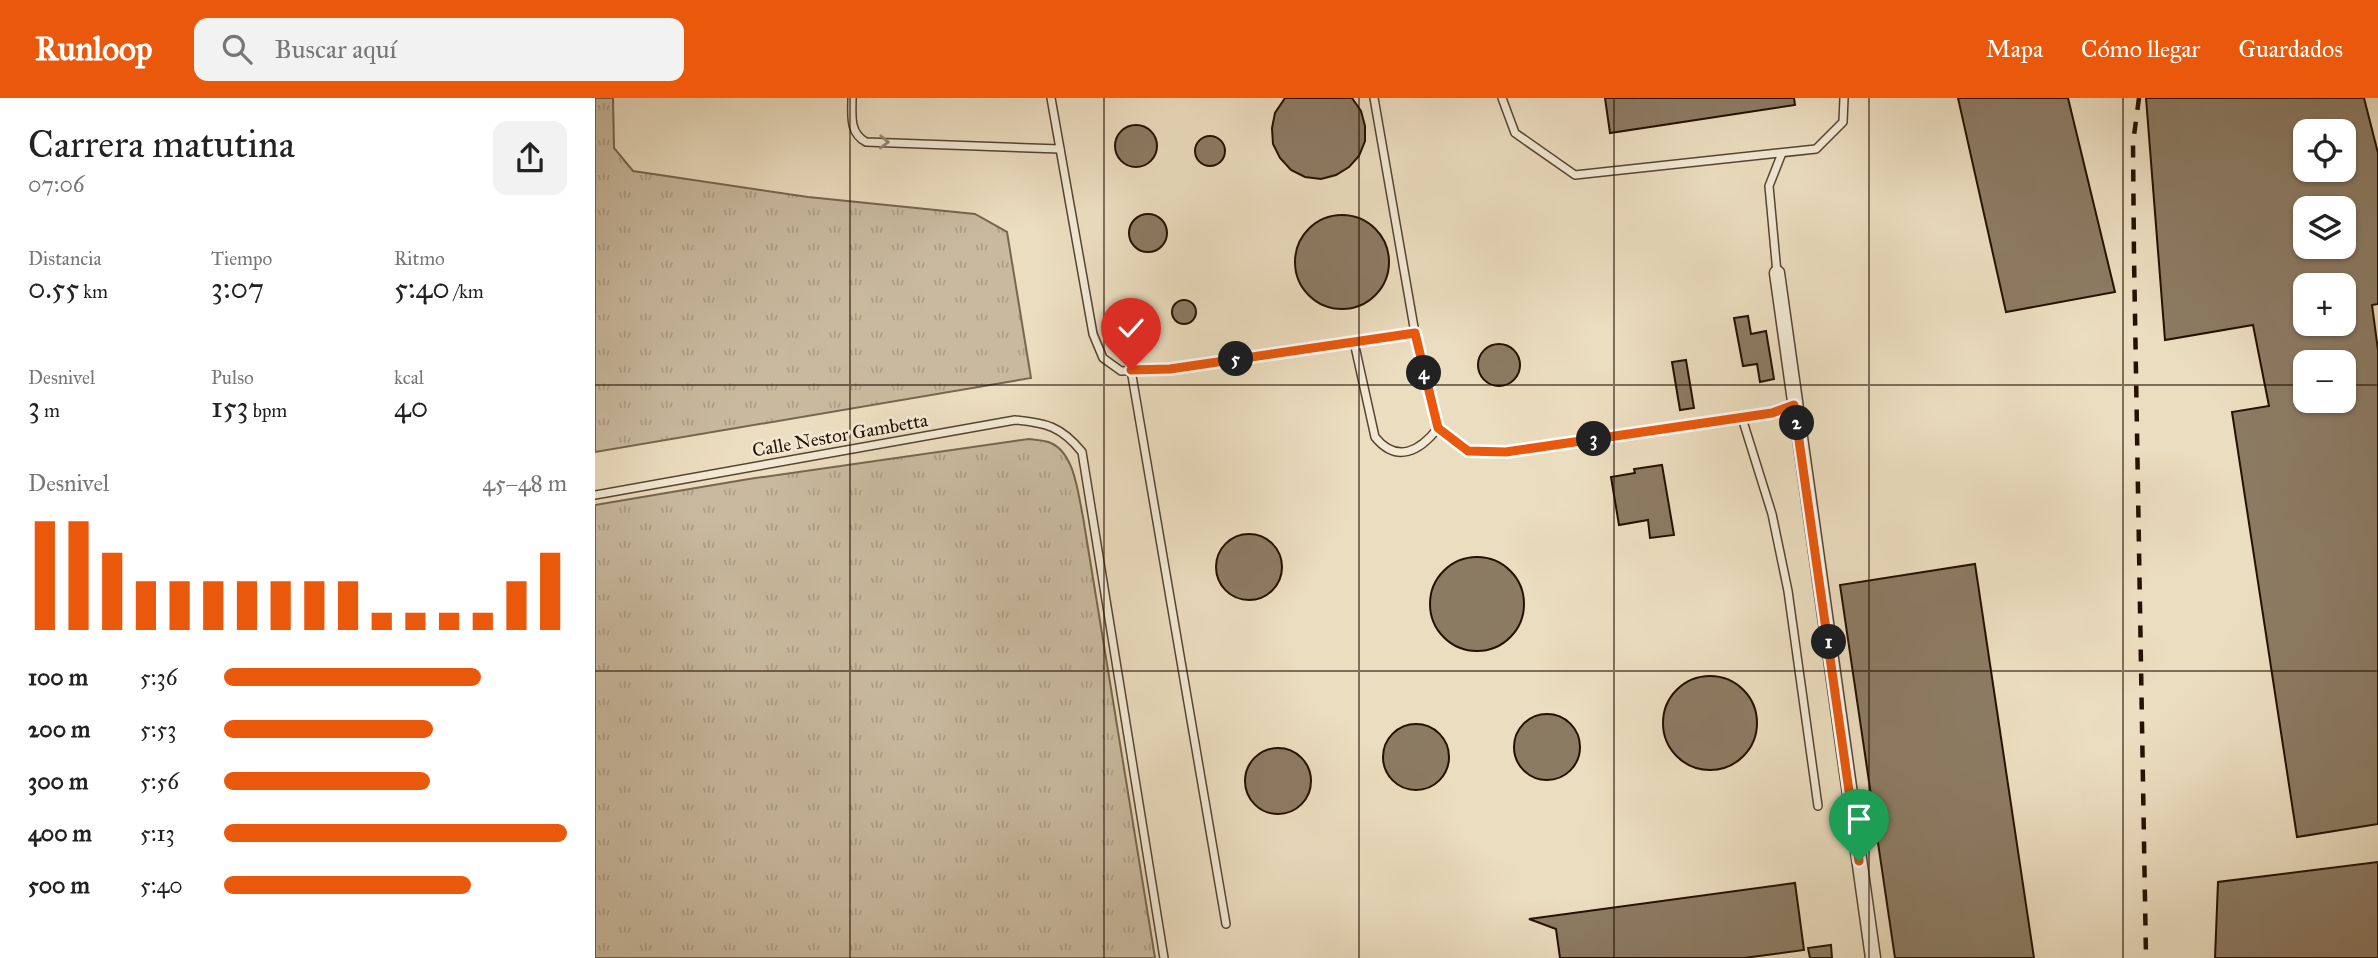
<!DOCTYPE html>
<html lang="es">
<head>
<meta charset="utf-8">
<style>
  body { margin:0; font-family:"IM FELL Great Primer",serif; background:#f2f2f2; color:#222; height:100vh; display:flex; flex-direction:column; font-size:26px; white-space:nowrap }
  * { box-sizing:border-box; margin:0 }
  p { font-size:23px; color:#767676 }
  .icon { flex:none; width:38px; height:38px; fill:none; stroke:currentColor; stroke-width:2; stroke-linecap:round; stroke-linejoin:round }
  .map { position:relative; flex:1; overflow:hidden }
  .sheet { display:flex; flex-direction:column; background:#fff; width:595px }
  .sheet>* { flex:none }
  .buttons { position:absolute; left:1698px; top:21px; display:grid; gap:14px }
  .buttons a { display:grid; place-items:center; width:63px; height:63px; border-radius:14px; background:#fff; box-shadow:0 2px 5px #0004; font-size:35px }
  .pin { position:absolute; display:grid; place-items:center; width:60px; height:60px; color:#fff; margin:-72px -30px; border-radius:50% 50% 50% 0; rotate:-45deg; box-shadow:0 0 7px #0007 }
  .pin .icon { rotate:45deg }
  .km { position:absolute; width:35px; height:35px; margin:-18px; border-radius:50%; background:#222; color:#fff; font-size:19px; line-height:35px; text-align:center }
  .round { display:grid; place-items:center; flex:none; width:74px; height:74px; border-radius:14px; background:#f2f2f2 }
  .overview { display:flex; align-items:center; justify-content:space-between; height:119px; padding:0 28px }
  h1 { font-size:38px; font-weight:600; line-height:52px }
  .stats { display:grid; grid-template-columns:repeat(3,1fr); gap:10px; height:119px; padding:7px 28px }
  .stats div { display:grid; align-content:center }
  .stats b { font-size:30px; font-weight:600 }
  .stats small { font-size:19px; font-weight:400 }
  .stats p { font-size:19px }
  .chart { height:196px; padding:14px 28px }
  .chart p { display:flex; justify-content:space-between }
  .chart svg { width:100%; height:126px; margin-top:7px; stroke:#ea580c; stroke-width:6 }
  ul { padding:0 28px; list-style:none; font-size:23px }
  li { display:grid; grid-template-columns:112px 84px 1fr; align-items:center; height:52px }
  li i { height:18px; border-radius:9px; background:#ea580c }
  header { display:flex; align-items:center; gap:42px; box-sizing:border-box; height:98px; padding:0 35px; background:#ea580c; color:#fff }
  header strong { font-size:33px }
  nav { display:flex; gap:38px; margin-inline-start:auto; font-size:24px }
  .search { width:490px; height:63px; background:#f2f2f2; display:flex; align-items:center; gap:18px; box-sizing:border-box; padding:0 24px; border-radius:14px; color:#767676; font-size:26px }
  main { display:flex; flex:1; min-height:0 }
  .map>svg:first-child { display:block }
  .grass { fill:url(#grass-tufts); stroke:#776650; stroke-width:2 }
  .building { fill:#8c7b63; stroke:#251100; stroke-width:2; fill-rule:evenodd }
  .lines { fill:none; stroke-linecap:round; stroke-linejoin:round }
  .service-casing { stroke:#564430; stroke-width:10 }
  .minor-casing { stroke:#564430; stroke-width:17 }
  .service { stroke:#f2e9d5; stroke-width:7 }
  .minor { stroke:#f2e9d5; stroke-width:14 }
  .rail { stroke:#251100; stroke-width:4.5; stroke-dasharray:12 12; stroke-linecap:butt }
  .oneway { stroke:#968875 }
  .route-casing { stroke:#fff; stroke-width:14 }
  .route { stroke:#ea580c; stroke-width:9 }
  .grid { fill:none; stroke:#251100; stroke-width:2; stroke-opacity:0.55 }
  .labels { text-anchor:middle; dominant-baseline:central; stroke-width:5; stroke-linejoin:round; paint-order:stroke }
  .street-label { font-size:19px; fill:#251100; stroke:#f2e9d5 }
</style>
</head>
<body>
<header>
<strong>Runloop</strong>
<div class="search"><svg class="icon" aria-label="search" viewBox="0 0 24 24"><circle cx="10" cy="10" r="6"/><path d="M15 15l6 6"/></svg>Buscar aquí</div>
<nav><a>Mapa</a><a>Cómo llegar</a><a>Guardados</a></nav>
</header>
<main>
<section class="sheet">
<div class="overview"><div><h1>Carrera matutina</h1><p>07:06</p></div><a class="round"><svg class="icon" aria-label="share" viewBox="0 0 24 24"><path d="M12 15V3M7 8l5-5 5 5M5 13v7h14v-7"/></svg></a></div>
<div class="stats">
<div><p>Distancia</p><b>0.55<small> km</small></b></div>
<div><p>Tiempo</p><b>3:07</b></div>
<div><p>Ritmo</p><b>5:40<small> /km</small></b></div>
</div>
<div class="stats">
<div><p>Desnivel</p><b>3<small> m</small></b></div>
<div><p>Pulso</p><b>153<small> bpm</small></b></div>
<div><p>kcal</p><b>40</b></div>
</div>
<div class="chart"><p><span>Desnivel</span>45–48 m</p>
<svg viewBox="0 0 160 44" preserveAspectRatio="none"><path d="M5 44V6M15 44V6M25 44V17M35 44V27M45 44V27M55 44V27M65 44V27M75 44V27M85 44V27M95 44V27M105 44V38M115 44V38M125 44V38M135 44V38M145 44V27M155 44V17"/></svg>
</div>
<ul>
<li><b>100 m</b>5:36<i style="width:75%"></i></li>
<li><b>200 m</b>5:53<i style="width:61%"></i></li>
<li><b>300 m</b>5:56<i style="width:60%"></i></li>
<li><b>400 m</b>5:13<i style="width:100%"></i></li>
<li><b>500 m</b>5:40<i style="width:72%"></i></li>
</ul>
</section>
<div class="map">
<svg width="1783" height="860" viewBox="0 0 1783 860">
  <defs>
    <pattern id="grass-tufts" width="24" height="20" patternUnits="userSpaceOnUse" patternTransform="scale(1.75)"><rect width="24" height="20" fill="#c9ba9f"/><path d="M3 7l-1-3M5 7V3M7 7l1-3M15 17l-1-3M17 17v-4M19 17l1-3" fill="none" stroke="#ac9f87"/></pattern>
  </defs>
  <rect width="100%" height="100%" fill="#ebddbf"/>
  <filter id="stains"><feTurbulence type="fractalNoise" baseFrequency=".00286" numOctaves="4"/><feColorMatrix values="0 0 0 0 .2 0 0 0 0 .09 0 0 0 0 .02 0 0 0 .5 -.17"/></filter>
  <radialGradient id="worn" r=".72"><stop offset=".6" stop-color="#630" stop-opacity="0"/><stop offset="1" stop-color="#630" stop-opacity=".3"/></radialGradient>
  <!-- grass -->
  <g class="grass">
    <path d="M0 0H18L19 50 38 73 213 99 380 116 412 134 436 280 0 354Z"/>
    <path d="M434 341C441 342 450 342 456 345 480 356 483 396 488 419L560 860H0V407L154 381Z"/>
  </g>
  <!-- building -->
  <g class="building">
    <path d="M690 0H757L766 13 770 28V43L764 58 754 69 741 77 726 81 710 79 696 72 685 60 678 46 677 30 680 15Z"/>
    <path d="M1010 0H1199L1200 7 1015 35Z"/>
    <path d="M1363 0H1473L1520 194 1411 214Z"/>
    <path d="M1551 0H1769L1783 55V206L1777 207 1783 252V726L1702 739 1637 314 1674 308 1658 227 1570 242ZM1710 33H1748V72H1710ZM1710 110H1748V149H1710ZM1710 187H1748V226H1710ZM1710 264H1748V303H1710Z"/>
    <circle cx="541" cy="48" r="21"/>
    <circle cx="615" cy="53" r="15"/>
    <circle cx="553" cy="135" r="19"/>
    <circle cx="747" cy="164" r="47"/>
    <circle cx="589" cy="214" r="12"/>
    <path d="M1153 218 1156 236 1171 233 1179 281 1165 284 1162 266 1148 268 1139 220Z"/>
    <circle cx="904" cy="267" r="21"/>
    <path d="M1091 262 1099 310 1085 312 1077 264Z"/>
    <path d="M1067 367 1079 437 1055 440 1053 422 1024 427 1016 379 1040 375 1039 371Z"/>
    <circle cx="654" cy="469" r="33"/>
    <circle cx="882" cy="506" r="47"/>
    <path d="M1380 466 1439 860H1300L1245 487Z"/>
    <circle cx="1115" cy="625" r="47"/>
    <circle cx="952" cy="649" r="33"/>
    <circle cx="821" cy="659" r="33"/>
    <circle cx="683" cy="683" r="33"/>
    <path d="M1783 764V860H1620L1623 784Z"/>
    <path d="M1200 785 1209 852 1149 860H965L961 831 934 821Z"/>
    <path d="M1236 847 1237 860H1215L1213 850Z"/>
  </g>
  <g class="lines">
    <defs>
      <g id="service">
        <path d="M257 0C257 17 254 35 271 44L465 51"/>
        <path d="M456 0 498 236 508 260 526 273 575 271 820 235"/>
        <path d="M779 0 820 235 843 330 873 353 910 354 1177 315 1199 308"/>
        <path d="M907 0 920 35 980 77 1221 51 1248 24 1249 0"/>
        <path d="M1182 175 1174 88 1187 55"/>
        <path d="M759 244 780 339C802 366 825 353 843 330"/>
        <path d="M536 272 631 826"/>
        <path d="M1147 320 1177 416 1193 493 1223 708"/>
        <path d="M0 397 420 322C451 325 466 328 487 354L569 860"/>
      </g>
      <path id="minor" d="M1182 175 1278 860"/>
    </defs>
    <!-- service casing -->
    <use href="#service" class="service-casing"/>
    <!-- minor casing -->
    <use href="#minor" class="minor-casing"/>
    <!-- service -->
    <use href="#service" class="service"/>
    <!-- minor -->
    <use href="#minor" class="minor"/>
    <!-- rail -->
    <path class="rail" d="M1544 0 1538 45 1539 159 1551 860"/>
  </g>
  <!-- one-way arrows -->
  <defs><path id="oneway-chevron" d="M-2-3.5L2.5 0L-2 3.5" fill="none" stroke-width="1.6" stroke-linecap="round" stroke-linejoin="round" transform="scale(1.75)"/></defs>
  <use class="oneway" href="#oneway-chevron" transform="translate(289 44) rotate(2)"/>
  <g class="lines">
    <defs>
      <path id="route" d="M536 272 575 271 820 235 843 330 873 353 911 354 1177 315 1199 307 1264 763"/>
    </defs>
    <!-- route casing -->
    <use href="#route" class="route-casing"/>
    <!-- route -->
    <use href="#route" class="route"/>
  </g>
  <!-- grid -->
  <path class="grid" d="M255 0V860M509 0V860M764 0V860M1019 0V860M1274 0V860M1528 0V860M0 287H1710M1748 287H1783M0 573H1783"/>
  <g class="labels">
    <!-- street labels -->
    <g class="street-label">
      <text transform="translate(245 337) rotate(-10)">Calle Nestor Gambetta</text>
    </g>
  </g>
  <rect width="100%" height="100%" filter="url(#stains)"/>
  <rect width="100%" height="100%" fill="url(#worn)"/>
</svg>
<div class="buttons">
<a><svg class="icon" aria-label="locate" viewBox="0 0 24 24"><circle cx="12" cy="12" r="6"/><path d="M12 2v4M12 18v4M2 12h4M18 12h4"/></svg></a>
<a><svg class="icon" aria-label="layers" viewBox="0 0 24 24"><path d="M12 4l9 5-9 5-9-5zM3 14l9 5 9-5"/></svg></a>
<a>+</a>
<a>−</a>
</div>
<div class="pin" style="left:1264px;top:763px;background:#1e9e55"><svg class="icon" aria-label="arrive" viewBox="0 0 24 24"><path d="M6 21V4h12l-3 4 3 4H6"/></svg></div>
<div class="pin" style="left:536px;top:272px;background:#d93025"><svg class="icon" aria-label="check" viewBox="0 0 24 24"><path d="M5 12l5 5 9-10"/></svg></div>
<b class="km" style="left:1234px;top:544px">1</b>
<b class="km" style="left:1202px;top:325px">2</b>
<b class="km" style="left:999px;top:341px">3</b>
<b class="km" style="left:829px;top:275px">4</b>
<b class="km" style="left:641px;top:261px">5</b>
</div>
</main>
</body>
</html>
